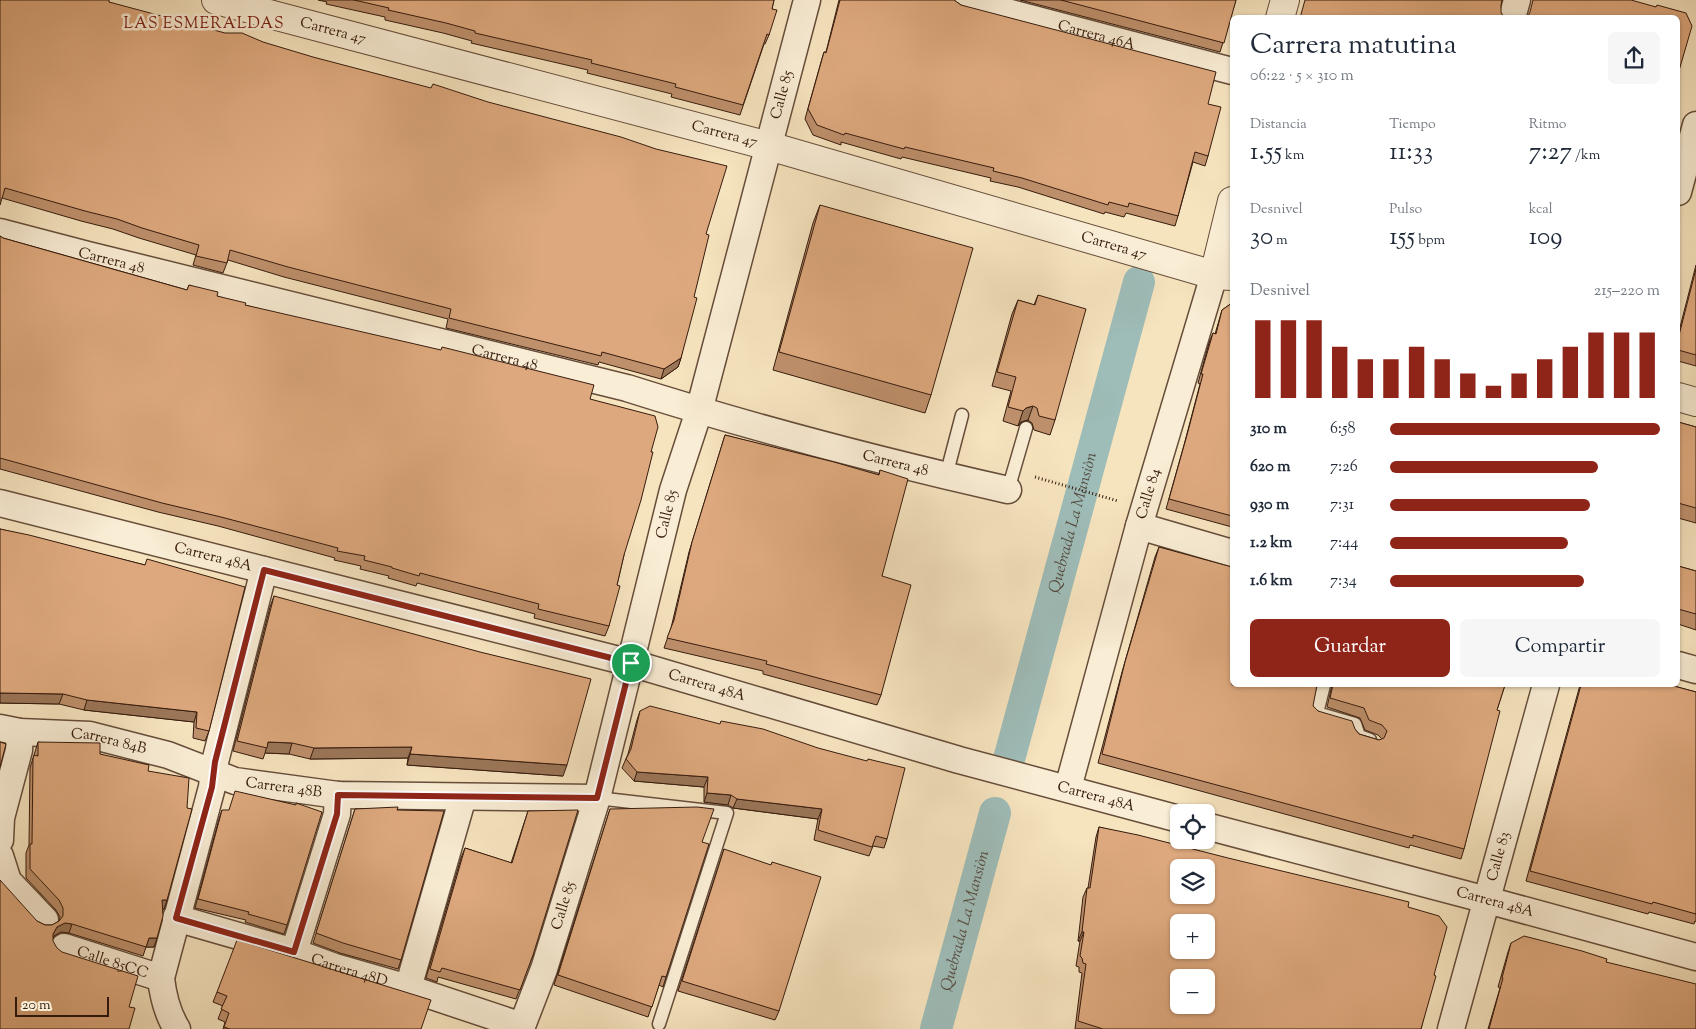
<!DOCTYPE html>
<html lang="es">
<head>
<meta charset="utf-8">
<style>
  body { margin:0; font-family:"Sorts Mill Goudy",serif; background:#f6f6f7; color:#1f2937; height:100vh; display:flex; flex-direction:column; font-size:19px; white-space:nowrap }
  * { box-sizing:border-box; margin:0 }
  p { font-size:16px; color:#747a83 }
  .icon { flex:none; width:28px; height:28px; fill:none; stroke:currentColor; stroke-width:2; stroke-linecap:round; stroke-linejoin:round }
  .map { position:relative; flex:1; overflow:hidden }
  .panel { position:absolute; left:1230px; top:15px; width:450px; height:672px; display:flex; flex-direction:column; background:#fff; border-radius:8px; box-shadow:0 1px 4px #0004 }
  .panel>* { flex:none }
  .tools { position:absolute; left:1170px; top:804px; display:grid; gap:10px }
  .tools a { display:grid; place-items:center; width:45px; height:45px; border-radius:8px; background:#fff; box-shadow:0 1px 4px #0004; font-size:25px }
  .scale { position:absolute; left:15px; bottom:12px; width:94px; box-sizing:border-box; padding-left:5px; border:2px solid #361b0d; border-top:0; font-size:14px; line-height:18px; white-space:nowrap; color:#361b0d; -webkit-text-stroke:4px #f9edd5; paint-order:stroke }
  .pin { position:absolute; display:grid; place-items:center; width:42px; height:42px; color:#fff; margin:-21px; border:2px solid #fff; border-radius:50%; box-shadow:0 1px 5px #0007 }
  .round { display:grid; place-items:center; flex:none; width:52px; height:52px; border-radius:8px; background:#f6f6f7 }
  .summary { display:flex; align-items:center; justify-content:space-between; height:85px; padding:0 20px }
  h1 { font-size:28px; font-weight:600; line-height:38px }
  .stats { display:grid; grid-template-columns:repeat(3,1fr); gap:8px; height:85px; padding:5px 20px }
  .stats div { display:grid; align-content:center }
  .stats b { font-size:25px; font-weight:600 }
  .stats small { font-size:14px; font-weight:400 }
  .stats p { font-size:14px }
  .chart { height:140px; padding:10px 20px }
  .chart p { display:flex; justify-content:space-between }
  .chart svg { width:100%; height:90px; margin-top:5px; stroke:#8f2418; stroke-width:6 }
  .cta { display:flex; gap:10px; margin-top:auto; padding:10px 20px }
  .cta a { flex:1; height:58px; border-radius:8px; background:#8f2418; color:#fff; font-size:20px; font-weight:600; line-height:58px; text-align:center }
  .cta a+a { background:#f6f6f7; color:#1f2937 }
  ul { padding:0 20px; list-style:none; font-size:16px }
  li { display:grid; grid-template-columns:80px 60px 1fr; align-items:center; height:38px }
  li i { height:12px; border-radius:6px; background:#8f2418 }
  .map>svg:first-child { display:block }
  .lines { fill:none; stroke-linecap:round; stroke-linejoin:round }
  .canal { stroke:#9ebdb9; stroke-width:32 }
  .service-casing { stroke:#664d3a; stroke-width:15 }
  .minor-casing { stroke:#664d3a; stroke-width:29 }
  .tertiary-casing { stroke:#664d3a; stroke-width:30 }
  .path { stroke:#361b0d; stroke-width:3; stroke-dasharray:1 2.5; stroke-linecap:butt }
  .service { stroke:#f9edd5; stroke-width:12 }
  .minor { stroke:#f9edd5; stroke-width:26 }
  .tertiary { stroke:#f9edd5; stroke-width:28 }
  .wall { fill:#be906c; stroke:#361b0d }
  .shaded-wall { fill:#9b7658; stroke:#361b0d }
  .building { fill:#dda87d; stroke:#361b0d; fill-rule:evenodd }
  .route-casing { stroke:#fff; stroke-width:10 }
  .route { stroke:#8f2418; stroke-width:6 }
  .labels { text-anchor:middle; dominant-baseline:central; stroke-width:5; stroke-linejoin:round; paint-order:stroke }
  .street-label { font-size:15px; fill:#361b0d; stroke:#f9edd5 }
  .neighbourhood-label { font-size:16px; letter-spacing:1px; fill:#7a1f14; stroke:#f9edd5 }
  .water-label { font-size:16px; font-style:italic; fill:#554c41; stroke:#f9edd5 }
</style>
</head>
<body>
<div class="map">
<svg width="1696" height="1029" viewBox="0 0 1696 1029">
  <rect width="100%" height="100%" fill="#f6e4bf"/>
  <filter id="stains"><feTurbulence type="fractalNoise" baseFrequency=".004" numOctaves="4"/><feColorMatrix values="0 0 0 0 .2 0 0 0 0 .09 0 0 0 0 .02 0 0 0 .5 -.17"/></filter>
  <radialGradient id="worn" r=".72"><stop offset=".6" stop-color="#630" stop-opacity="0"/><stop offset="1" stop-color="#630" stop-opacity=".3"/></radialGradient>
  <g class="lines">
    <!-- canal -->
    <g class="canal">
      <path id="s1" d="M1008 763 1139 282"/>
      <path id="s2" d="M936 1029 995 813"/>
    </g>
    <defs>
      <g id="service">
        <path d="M946 476 962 415"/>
        <path d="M1008 490 1026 428"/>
        <path d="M1324 685 1317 713 1355 724 1359 736 1370 740"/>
        <path d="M597 798 727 813 659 1024"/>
      </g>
      <g id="minor">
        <path id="s3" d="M961 0 1232 71"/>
        <path d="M1512 18 1517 0"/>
        <path d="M1678 192 1696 125"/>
        <path id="s4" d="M0 232 88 255 627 388C753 428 880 461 1008 490"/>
        <path id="s5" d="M0 503 631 663 959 760 1179 819"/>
        <path d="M1139 526 1232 553"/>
        <path d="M1678 665 1696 670"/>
        <path id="s6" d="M0 728 20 732 90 735 168 755 235 781 338 795 597 798"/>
        <path id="s7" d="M1068 788 1139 526 1214 275"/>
        <path id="s8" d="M1206 826 1487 900 1696 957"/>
        <path d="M0 840 1 818 19 750 20 732"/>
        <path d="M0 856 8 881 45 920"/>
        <path id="s9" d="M176 918 294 952 335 967 408 988 522 1026 544 969 597 798 673 490 699 411 807 0"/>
        <path id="s10" d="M64 947 161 978"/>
        <path d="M294 952 337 814 338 795"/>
        <path d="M408 988 463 797"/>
        <path d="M177 1029C167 1013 163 996 161 978L212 787 215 762 264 570"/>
        <path id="s11" d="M1451 1029 1546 685"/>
      </g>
      <g id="tertiary">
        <path id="s12" d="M216 0 769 146 1214 275 1232 276"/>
        <path d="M1280 18 1285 0"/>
        <path d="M1214 275 1232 201"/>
        <path d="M1678 397 1696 402"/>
      </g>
    </defs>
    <!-- service casing -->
    <use href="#service" class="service-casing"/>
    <!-- minor casing -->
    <use href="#minor" class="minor-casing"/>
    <!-- tertiary casing -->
    <use href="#tertiary" class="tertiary-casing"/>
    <!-- path -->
    <path class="path" d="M1035 477 1118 501"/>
    <!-- service -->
    <use href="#service" class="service"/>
    <!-- minor -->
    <use href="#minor" class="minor"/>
    <!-- tertiary -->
    <use href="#tertiary" class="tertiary"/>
  </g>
  <!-- wall -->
  <g class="wall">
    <path d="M0 0 109 2 706 234 681 358 678 367 661 379 599 362 598 365 446 328 448 319 284 277 228 260 223 273 193 265 196 255 139 238 113 229 81 221 2 198Z"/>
    <path d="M318 0H774L772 9 769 35 765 44H764L740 115 671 97 672 94 587 73 588 70 471 43 472 41 443 33 385 20V17L326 4 327 2Z"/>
    <path d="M839 0H954L961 5 1208 104V156L1205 166 1193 162 1178 216 1175 226 1126 213 1124 217 1105 212 1104 214 1018 187 990 181 991 178 902 157 901 159 841 142V145L813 135 805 119 821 62 824 52H826Z"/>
    <path d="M1020 0H1236L1220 52Z"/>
    <path d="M820 205 931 395 925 413 773 370 813 223Z"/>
    <path d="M0 236 3 238 187 290 189 285 217 296 245 305 590 399 624 555 617 585 609 626 605 636 534 618 535 614 417 583 416 586 388 578 389 576 360 569 361 566 334 560 335 558 218 526 158 512 0 469Z"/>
    <path d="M1696 265V366L1678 361V335Z"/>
    <path d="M1038 295 1055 420 1050 435 1034 430 1032 423 1028 420 1021 422 1018 426 1003 421 1011 391 992 386 1012 314 1018 300 1034 305Z"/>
    <path d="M1232 303V527L1166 509 1184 445 1200 384 1198 383 1209 343 1213 333 1215 334 1222 310Z"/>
    <path d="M1678 422 1696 427V523L1678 518Z"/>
    <path d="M725 435 879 475 880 470 882 576 881 695 877 705 763 674V671L664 648 671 628 689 552Z"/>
    <path d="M0 529 145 565 209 731 205 741 193 738 194 722 84 710 59 704 0 703Z"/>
    <path d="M1159 547 1318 711 1355 729 1359 734 1379 740 1382 739 1378 735 1365 730 1360 718 1327 707 1332 685H1505L1497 710 1464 849 1461 859 1410 845 1409 848 1098 763 1122 672 1155 557Z"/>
    <path d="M1678 566 1696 571V630L1678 624Z"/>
    <path d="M274 596 563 776 407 765 408 758 310 759 289 754 265 753 263 759 233 751 270 607Z"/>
    <path d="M1580 685H1670L1696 692V922L1695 921 1694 924 1649 912 1648 914 1526 881Z"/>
    <path d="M640 711 887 839 884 848 873 846 869 856 814 840 818 819 733 808 728 805 704 802V787L634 781 622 768 628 754 637 720Z"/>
    <path d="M38 742 100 754 148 771 167 900 164 909H163L154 947H146L143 956 69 933 61 932 54 936 0 1029 37 921 45 925H52L59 921 60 917 56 910 26 878V853L29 845 30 768Z"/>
    <path d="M355 809 397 810 401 960 398 969 340 953 313 943Z"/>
    <path d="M610 809 702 842 666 977 663 987 659 985 648 1017 554 985Z"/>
    <path d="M222 810 287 925 284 934 245 922 246 920 195 908 219 819Z"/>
    <path d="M528 811 533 955 516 999 438 977 437 982 426 978 461 858 465 848 511 863Z"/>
    <path d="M1099 827 1408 907 1434 975 1421 1029H1075L1082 973 1079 972V967L1076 966 1080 941H1078L1083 897 1087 888H1088L1096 837Z"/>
    <path d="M724 849 779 1011 775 1020 678 991Z"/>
    <path d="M1511 943 1606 962 1696 1029H1488L1500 988 1498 987 1508 952Z"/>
    <path d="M217 992 421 1029H223L225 1022 218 1019 223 1006 213 1002Z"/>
  </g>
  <!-- shaded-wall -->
  <g class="shaded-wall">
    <path d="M681 358 678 367 661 379 664 369Z"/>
    <path d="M1033 406 1028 420 1021 422 1018 426 1023 411 1026 408Z"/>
    <path d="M0 693 63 694 59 704 0 703Z"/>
    <path d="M87 700 197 712 194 722 84 710Z"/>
    <path d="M268 742 292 743 289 754 265 753Z"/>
    <path d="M412 747 408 758 310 759 314 748Z"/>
    <path d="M410 754 567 765 563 776 407 765Z"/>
    <path d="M637 772 708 777 704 787 634 781Z"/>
    <path d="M707 793 731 795 728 805 704 802Z"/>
    <path d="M737 799 822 809 818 819 733 808Z"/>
    <path d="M162 900H167L164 909H159Z"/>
    <path d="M65 923 72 924 69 933 61 932 54 936 50 943 53 934 57 927Z"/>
    <path d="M1082 932H1084L1080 941H1078Z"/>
    <path d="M149 938H157L154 947H146Z"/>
  </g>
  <!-- building -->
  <g class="building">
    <path d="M0 0H109V2L225 33H242L263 42 313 57 431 88 433 84 488 102 621 137 656 149 727 166 706 234 709 235 694 297 697 298 681 358 664 369 602 352 601 356 449 318 451 309 288 267 230 250 227 263 196 256 199 245 142 228 117 219 85 211 5 188 0 205Z"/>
    <path d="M354 0H774L772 9 777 10 769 35 767 34 743 105 675 87 676 84 591 63 592 60 475 33V31L446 23 388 10 389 8Z"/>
    <path d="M840 0H954L961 5 1216 72 1208 104 1221 107 1208 156 1195 152 1178 216 1129 203 1128 207 1109 202 1108 205 1022 178 993 171 994 168 905 147 904 149 845 133 844 135 817 125 808 109 824 52 826 53Z"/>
    <path d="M1061 0H1236L1224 43Z"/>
    <path d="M1305 0H1502L1501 5V12L1504 18H1300Z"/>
    <path d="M1533 0H1631L1656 7 1657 5 1686 13 1692 26 1678 74V18H1527L1530 12Z"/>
    <path d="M820 205 973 248 931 395 779 352Z"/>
    <path d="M0 236 3 238 187 290 189 285 218 292 217 296 246 303 245 305 441 350 442 347 594 385 590 399 655 416 658 427 651 452H653L641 500 624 555 617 585 620 586 609 626 538 609 539 604 420 573 419 576 392 568V567L364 560 365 556 337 551 338 548 221 517 162 503 0 458Z"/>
    <path d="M1696 269V355L1678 350V339Z"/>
    <path d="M1038 295 1086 309 1055 420 1039 416 1037 408 1033 406 1026 408 1023 411 1008 407 1016 377 997 372 1018 300 1035 305Z"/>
    <path d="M1232 303V516L1169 499 1187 435 1203 374H1201L1213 333 1216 334 1222 310Z"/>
    <path d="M1678 422 1696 427V508L1678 503Z"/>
    <path d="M725 435 834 462 879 475 880 470 908 479 882 576 911 585 881 695 766 664 767 661 667 638 674 620 692 542Z"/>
    <path d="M0 529 29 535 145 565 147 559 245 587 209 731 196 728 197 712 87 700 63 694 0 693Z"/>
    <path d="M1159 547 1232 567V685H1317L1313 706 1318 711 1352 721 1355 729 1359 734 1379 740 1384 738 1387 731 1382 725 1369 720 1364 708 1330 698 1333 685H1505L1497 710 1500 711 1464 849 1413 835V838L1102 754 1125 662Z"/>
    <path d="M1678 566 1696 571V614L1678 609Z"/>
    <path d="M274 596 480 652 591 679 567 765 410 754 412 747 314 748 292 743 268 742 267 748 237 741Z"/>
    <path d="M1581 685H1670L1696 692V914L1653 902 1652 904 1530 871Z"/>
    <path d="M650 706 720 724 721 721 763 729 818 748 867 761 868 759 905 768 887 839 876 836 872 847 818 830 822 809 737 799 731 795 707 793 708 777 637 772 626 759 631 749 640 711Z"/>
    <path d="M0 742 6 744 0 767Z"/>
    <path d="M38 742 100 743V754L149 765 148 771 189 778 187 808 192 809 167 900H162L163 916 157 938H149L146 947 72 924 65 923 57 927 53 934V941L57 948 62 952 138 976 129 1007 135 1008 129 1029H0V880L37 921 45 925H52L59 921 63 916V908L59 900 30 869V844H32L33 759 34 755 38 756Z"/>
    <path d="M235 791 296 805V803L322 812 287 925 248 914 249 912 198 899 222 810H229Z"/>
    <path d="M398 807 397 810 444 811 401 960 343 943 316 933 355 809Z"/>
    <path d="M697 807 714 809 702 842 709 844 666 977 662 976 652 1007 558 975 610 809Z"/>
    <path d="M578 810 533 955 520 990 442 968 440 972 430 969 465 848 512 863 528 811Z"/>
    <path d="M1099 827 1138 835 1228 858 1373 893 1409 902 1408 907 1439 916 1447 927 1434 975 1436 976 1421 1029H1103L1078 1021 1086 964 1083 963 1082 958 1080 956 1084 932H1082L1087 888H1090ZM1179 868H1206V895H1179ZM1179 922H1206V950H1179ZM1179 978H1206V1005H1179Z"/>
    <path d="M724 849 771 865 772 862 821 877 779 1011 682 981Z"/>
    <path d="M1524 936 1582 951 1607 959 1606 962 1696 984V1029H1489L1503 978H1502L1511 943Z"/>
    <path d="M237 940 431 1000 421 1029H230L224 1027 229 1013 221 1009 227 996 217 992Z"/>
  </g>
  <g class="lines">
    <defs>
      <path id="route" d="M264 570 631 663 597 798 338 795 337 814 294 952 176 918 212 787 215 762Z"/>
    </defs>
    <!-- route casing -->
    <use href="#route" class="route-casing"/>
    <!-- route -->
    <use href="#route" class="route"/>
  </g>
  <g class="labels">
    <!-- street labels -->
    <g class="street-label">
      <text stroke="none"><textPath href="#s12" startOffset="121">Carrera 47</textPath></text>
      <text stroke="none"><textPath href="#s3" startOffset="140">Carrera 46A</textPath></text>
      <text stroke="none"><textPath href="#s9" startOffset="1330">Calle 85</textPath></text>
      <text stroke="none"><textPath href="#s12" startOffset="526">Carrera 47</textPath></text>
      <text stroke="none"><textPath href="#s12" startOffset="931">Carrera 47</textPath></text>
      <text stroke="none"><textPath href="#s4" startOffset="115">Carrera 48</textPath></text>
      <text stroke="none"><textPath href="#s4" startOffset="520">Carrera 48</textPath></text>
      <text stroke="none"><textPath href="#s4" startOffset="925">Carrera 48</textPath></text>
      <text stroke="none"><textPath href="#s7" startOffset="305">Calle 84</textPath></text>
      <text stroke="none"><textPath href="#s9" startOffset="895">Calle 85</textPath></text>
      <text stroke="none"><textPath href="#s5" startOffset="220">Carrera 48A</textPath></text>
      <text stroke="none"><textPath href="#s5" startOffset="730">Carrera 48A</textPath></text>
      <text stroke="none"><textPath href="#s6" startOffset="110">Carrera 84B</textPath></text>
      <text stroke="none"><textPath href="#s6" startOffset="292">Carrera 48B</textPath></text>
      <text stroke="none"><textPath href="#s5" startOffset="1135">Carrera 48A</textPath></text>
      <text stroke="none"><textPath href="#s11" startOffset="179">Calle 83</textPath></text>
      <text stroke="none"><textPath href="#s8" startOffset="299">Carrera 48A</textPath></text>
      <text stroke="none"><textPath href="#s9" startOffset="490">Calle 85</textPath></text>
      <text stroke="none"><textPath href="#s10" startOffset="51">Calle 85CC</textPath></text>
      <text stroke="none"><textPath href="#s9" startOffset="181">Carrera 48D</textPath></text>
    </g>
    <!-- neighbourhood labels -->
    <g class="neighbourhood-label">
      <text x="204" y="24">LAS ESMERALDAS</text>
    </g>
    <!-- water labels -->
    <g class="water-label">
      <text stroke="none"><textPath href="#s1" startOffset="249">Quebrada La Mansiòn</textPath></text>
      <text stroke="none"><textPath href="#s2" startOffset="112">Quebrada La Mansiòn</textPath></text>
    </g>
  </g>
  <rect width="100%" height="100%" filter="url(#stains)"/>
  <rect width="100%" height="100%" fill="url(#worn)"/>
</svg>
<div class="tools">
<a><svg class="icon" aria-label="locate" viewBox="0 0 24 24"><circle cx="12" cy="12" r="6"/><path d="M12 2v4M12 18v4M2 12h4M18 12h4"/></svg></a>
<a><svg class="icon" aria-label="layers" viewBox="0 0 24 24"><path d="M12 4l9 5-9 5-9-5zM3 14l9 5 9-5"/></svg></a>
<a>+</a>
<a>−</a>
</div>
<div class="scale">20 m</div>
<div class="pin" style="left:631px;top:663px;background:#1e9e55"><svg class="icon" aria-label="arrive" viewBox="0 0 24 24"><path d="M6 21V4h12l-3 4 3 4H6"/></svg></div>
<section class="panel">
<div class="summary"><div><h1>Carrera matutina</h1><p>06:22 · 5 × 310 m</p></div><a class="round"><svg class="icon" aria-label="share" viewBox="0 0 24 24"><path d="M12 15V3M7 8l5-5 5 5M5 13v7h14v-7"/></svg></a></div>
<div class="stats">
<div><p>Distancia</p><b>1.55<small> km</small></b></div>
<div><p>Tiempo</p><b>11:33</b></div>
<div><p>Ritmo</p><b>7:27<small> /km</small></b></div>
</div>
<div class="stats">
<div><p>Desnivel</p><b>30<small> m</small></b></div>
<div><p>Pulso</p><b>155<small> bpm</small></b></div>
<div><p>kcal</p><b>109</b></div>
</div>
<div class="chart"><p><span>Desnivel</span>215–220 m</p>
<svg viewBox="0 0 160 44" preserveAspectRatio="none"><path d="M5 44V6M15 44V6M25 44V6M35 44V19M45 44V25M55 44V25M65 44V19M75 44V25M85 44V32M95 44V38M105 44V32M115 44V25M125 44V19M135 44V12M145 44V12M155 44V12"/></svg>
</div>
<ul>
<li><b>310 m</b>6:58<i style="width:100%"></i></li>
<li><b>620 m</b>7:26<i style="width:77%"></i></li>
<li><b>930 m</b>7:31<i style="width:74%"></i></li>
<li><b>1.2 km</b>7:44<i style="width:66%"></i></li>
<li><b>1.6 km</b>7:34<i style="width:72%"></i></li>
</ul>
<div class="cta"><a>Guardar</a><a>Compartir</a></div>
</section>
</div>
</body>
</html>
